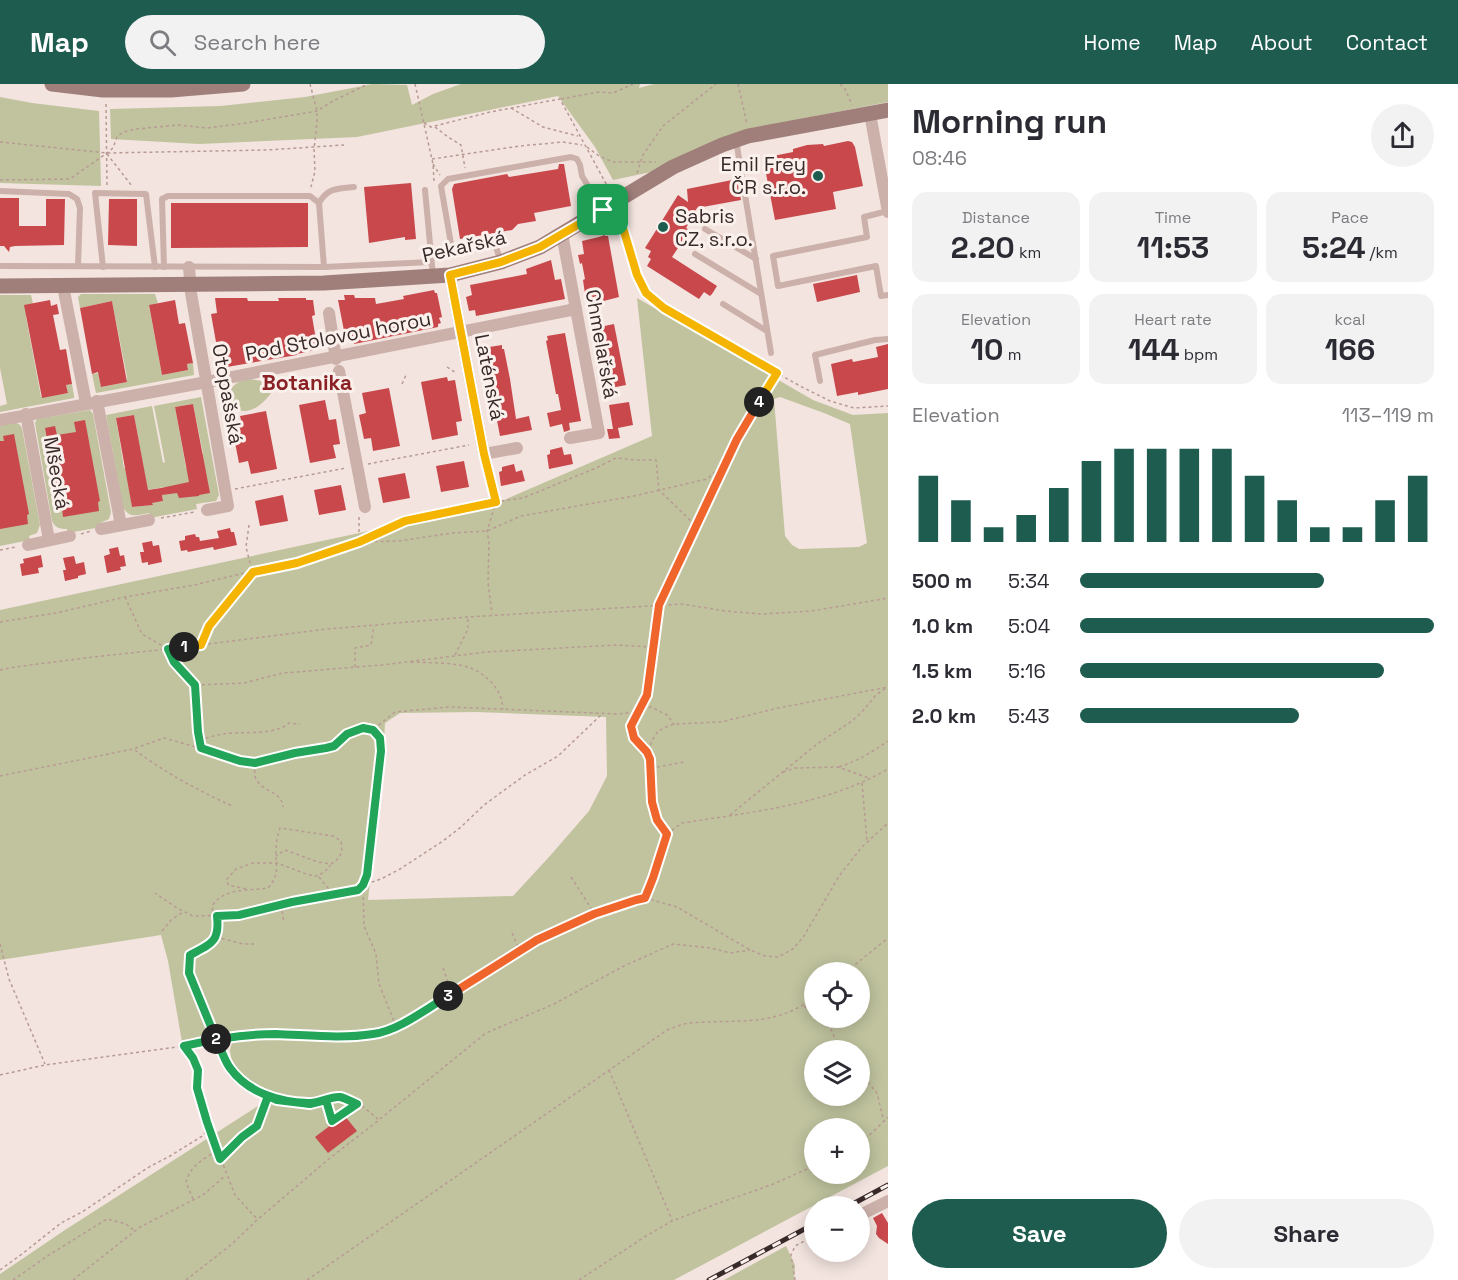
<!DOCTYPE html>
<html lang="en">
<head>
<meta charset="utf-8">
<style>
  body { margin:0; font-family:"Space Grotesk",sans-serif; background:#f2f2f3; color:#2b2b33; height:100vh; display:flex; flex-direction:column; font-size:22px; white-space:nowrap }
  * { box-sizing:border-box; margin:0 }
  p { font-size:20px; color:#7c7c81 }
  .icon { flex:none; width:33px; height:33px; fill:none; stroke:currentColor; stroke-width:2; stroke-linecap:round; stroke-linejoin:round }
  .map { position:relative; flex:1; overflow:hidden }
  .sheet { display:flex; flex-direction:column; background:#fff; width:570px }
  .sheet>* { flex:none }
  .tools { position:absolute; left:804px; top:878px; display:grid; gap:12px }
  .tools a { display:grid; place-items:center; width:66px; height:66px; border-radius:50%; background:#fff; box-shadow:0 3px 15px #0003; font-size:30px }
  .pin { position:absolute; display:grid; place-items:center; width:51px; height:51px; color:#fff; margin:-26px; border-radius:12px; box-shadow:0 3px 9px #0006 }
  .km { position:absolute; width:30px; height:30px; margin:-15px; border-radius:50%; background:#222; color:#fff; font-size:16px; line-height:30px; text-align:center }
  .round { display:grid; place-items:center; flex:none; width:63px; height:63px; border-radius:32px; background:#f2f2f3 }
  .summary { display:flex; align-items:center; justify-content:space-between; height:102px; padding:0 24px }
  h1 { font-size:33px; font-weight:700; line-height:45px }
  .figures { display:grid; grid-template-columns:repeat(3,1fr); gap:9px; height:102px; padding:6px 24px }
  .figures div { display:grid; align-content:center; border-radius:15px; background:#f2f2f3; text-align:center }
  .figures b { font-size:30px; font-weight:700 }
  .figures small { font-size:16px; font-weight:400 }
  .figures p { font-size:16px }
  .chart { height:168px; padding:12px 24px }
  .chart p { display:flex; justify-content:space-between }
  .chart svg { width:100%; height:108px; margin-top:6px; stroke:#1e5c50; stroke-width:6 }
  .action { display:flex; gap:12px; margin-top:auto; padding:12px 24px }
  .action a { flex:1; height:69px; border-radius:36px; background:#1e5c50; color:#fff; font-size:24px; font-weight:700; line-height:69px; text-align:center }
  .action a+a { background:#f2f2f3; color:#2b2b33 }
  ul { padding:0 24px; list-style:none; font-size:20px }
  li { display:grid; grid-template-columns:96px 72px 1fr; align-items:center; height:45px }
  li i { height:15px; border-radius:8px; background:#1e5c50 }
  header { display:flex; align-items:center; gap:36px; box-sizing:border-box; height:84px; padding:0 30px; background:#1e5c50; color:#fff }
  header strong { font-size:28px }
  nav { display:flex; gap:33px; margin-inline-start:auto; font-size:21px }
  .search { width:420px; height:54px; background:#f2f2f3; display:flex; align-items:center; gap:15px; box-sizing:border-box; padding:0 21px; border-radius:33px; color:#7c7c81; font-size:22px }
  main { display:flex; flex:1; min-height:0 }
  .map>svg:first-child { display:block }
  .green { fill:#c0c39e; fill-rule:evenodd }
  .building { fill:#c8484c }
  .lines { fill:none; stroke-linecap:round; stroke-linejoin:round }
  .path { stroke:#b89a94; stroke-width:1.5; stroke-dasharray:3 3; stroke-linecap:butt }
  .lane { stroke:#ccb1aa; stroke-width:6 }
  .street { stroke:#ccb1aa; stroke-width:12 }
  .secondary { stroke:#a07f7b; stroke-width:15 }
  .rail-casing { stroke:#392a2a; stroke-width:5 }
  .rail { stroke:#faf0ec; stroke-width:3; stroke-dasharray:9; stroke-linecap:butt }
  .split-1-casing { stroke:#fff; stroke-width:12 }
  .split-2-casing { stroke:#fff; stroke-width:12 }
  .split-3-casing { stroke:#fff; stroke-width:12 }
  .split-4-casing { stroke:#fff; stroke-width:12 }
  .split-5-casing { stroke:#fff; stroke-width:12 }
  .split-1 { stroke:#f5b400; stroke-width:8 }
  .split-2 { stroke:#22a559; stroke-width:8 }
  .split-3 { stroke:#22a559; stroke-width:8 }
  .split-4 { stroke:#f0652b; stroke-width:8 }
  .split-5 { stroke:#f5b400; stroke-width:8 }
  .poi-dot { fill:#1e5c50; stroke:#faf0ec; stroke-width:2 }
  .labels { text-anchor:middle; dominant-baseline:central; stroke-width:6; stroke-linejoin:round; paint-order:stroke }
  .poi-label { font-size:20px; fill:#392a2a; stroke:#faf0ec; text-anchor:end }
  .street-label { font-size:20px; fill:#392a2a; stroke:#faf0ec }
  .neighbourhood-label { font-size:21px; font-weight:bold; fill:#8a2124; stroke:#faf0ec }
</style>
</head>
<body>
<header>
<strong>Map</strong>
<div class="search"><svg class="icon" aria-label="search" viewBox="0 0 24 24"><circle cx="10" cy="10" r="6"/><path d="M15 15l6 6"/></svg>Search here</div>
<nav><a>Home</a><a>Map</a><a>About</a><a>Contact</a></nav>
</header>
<main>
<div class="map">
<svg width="888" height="1196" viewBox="0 0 888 1196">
  <rect width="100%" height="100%" fill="#f3e4df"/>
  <!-- green -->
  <g class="green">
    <path d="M373 0 407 1 412 21 433 10 461 0H640L639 4 654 0H888V18L754 44 656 87 613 96 595 63 558 12 357 53 199 60 111 55 110 25 220 22 305 13Z"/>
    <path d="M0 13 32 19 99 27 101 102 0 99Z"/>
    <path d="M81 210H155L158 219 149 222 162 291 188 286 187 280 193 279 194 291 96 309 92 290 99 289 101 303 127 298V293L112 217 80 224 78 213Z"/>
    <path d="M0 211H31L33 220 26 233 41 313 68 309 66 301 72 300 74 312V314L0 328V322L7 320 0 284Z"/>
    <path d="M637 214 813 316 853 331 888 329V1082L674 1196H0V1190L65 1146 275 1011 248 997 232 982 230 966 232 959 223 951 182 958 168 877 161 851 0 876V526L495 420 652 352ZM780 313 824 329 850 340 867 459 859 463 799 465 792 461 785 452 774 315ZM476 628 606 633 607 692 589 727 549 773 513 812 368 816 383 675 385 639 400 629ZM814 888H860V933H814ZM814 966H860V1011H814ZM814 1044H860V1089H814Z"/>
    <path d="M246 295C257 295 266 298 275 304 271 309 267 315 262 319 249 331 233 330 227 312 231 302 237 298 246 295Z"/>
    <path d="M201 313 219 411 216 417 196 420 197 425 150 434 149 429C138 431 129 435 123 423L106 331 152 322 163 379 165 378 154 322ZM193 320 203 369 186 384 175 323ZM134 331 145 392 124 384 116 334ZM164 403 165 410 162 411 163 417 152 419V421L132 423 130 409Z"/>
    <path d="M90 326 93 330 111 428 109 435 100 439 101 443 68 449 67 445C60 445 55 444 52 437L35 339 37 335Z"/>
    <path d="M15 338 20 341 22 344 40 441 37 449 29 452 30 456 0 462V340Z"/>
    <path d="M786 1162 795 1181 794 1196H724Z"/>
  </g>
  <!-- building -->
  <g class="building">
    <path d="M848 57 852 58 855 63 863 102 833 108 836 125 775 136 763 74 793 68V65L807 61 823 60 824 62Z"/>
    <path d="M559 80H564L571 122 534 129 536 137 518 140 512 146 460 155 452 105 454 100 507 90 509 93 558 85Z"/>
    <path d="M737 95 741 116 697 124 686 144 690 146 672 173 717 202 712 210 710 212 704 208 699 215 647 182 651 175 648 173 651 167 645 164 678 111 688 118 687 105Z"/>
    <path d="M411 99 416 155 405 156V153L369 159 364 103Z"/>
    <path d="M0 114H19V142H46V115H65L64 161 15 162 10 163 9 168 4 162H0Z"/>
    <path d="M109 115H137V162L108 161Z"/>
    <path d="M171 119H308V163L171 164Z"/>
    <path d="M605 151V152H608L619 213 596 219 595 217H593L591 209 585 210 583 196 585 195 582 179 580 180 578 171 584 170 582 157 599 153Z"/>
    <path d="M551 176 555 196 561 195 565 215 476 232 475 226 469 227 466 213 472 211 470 201 527 190 526 185Z"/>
    <path d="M857 191 860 208 817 218 813 200Z"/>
    <path d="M434 206 435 209H437L442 233 439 234 441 239 438 240V243L354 260 353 256H350L349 251 345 252 338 216H345L344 211H354L355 214H375L376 220 404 215 403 212Z"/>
    <path d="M215 214H247L248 217H279L278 214H306V216H313L315 231 312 232 317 262 315 263V266L297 270V271L221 284 219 274 226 273 223 257 216 258 211 230 217 229Z"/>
    <path d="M50 216 51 222 57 220 59 230 53 231 60 266 66 265 72 300 66 301 68 309 42 314 24 221Z"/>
    <path d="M175 216 179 240 185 239 193 279 187 280 188 286 162 291 149 221Z"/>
    <path d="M112 217 127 298 101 303 98 288 92 290 80 224Z"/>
    <path d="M614 240 626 301 606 305 595 244Z"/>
    <path d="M565 249 581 337 569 339 570 346 564 348 562 340 550 343 547 329 561 326 558 310H556L546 257 548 256 547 252Z"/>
    <path d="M888 260V305L858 311V308L837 312 831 280 852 275 853 278 878 273 876 263Z"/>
    <path d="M502 261V265H504L510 295 516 335 529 332 532 346 500 352 483 264Z"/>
    <path d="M447 293 448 297 455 296 462 337 456 338 458 351 432 356 421 298Z"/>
    <path d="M389 304 400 362 373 367 371 354 364 355 359 331 366 329 362 309Z"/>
    <path d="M325 316 329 336 336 335 340 360 333 361 336 374 310 379 299 321Z"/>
    <path d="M629 318 633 341 618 344 620 354 609 355 607 345H613L609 321Z"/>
    <path d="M193 320 210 409 199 411V412L179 414 177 409 162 411 163 417 152 419 153 421 132 423 116 334 134 331 148 406 161 404 189 398 175 323Z"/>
    <path d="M266 327 277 385 251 390 248 377 239 379 231 338 241 336 240 332Z"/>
    <path d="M85 336 100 417 98 418 99 427 63 433 62 424 60 425 45 344 55 342 57 351 76 348 74 338Z"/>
    <path d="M14 350 29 430 27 431 28 440 0 445V357H4L3 352Z"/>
    <path d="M562 363 564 371 571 370 573 380 549 385 547 371 550 370V366Z"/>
    <path d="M464 377 469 403 441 408 436 382Z"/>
    <path d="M514 380 516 388 522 386 525 397 501 402 499 388 502 387V383Z"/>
    <path d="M405 389 410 414 383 419 378 394Z"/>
    <path d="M341 401 346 426 319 431 314 406Z"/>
    <path d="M283 411 288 437 260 442 255 417Z"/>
    <path d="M230 444 231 448H234L237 461 214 466 213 463 188 468 187 466 181 467 179 457 185 456V452L195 450 196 453H199L200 457 219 454 217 447Z"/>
    <path d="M152 457 153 462 159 461 162 478 148 481V478L142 479 140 468H144L142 459Z"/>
    <path d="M118 463 120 472 124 471 126 482 120 483 121 486 107 489 104 472 110 470 109 465Z"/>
    <path d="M41 471 43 483 38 484 39 489 22 492 20 480 24 479 23 475Z"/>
    <path d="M74 472 76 480 84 478 86 490 78 492V494L65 497 63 486H66L63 474Z"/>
    <path d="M344 1031 357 1047 328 1069 315 1053Z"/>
    <path d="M882 1129 888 1139V1160L879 1154 876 1150 877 1142 873 1134Z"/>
  </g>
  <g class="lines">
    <!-- path -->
    <g class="path">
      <path d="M310 0 317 27V37L314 66 315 87 311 103"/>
      <path d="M415 0 433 80 434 97"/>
      <path d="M738 0 747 40"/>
      <path d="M840 0 845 5 852 21"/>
      <path d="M561 15 599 8 613 9 633 0"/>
      <path d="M106 20 107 102"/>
      <path d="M511 24 543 43 578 52"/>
      <path d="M424 39 431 43 490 28 560 15 610 107"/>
      <path d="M435 43 448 53 461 61 465 84"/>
      <path d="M0 58 107 69 267 66 344 61"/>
      <path d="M587 63 599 72 613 78H656"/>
      <path d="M107 70 132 102"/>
      <path d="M432 75 520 62 563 58 582 61"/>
      <path d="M433 80 440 91"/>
      <path d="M637 89 643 71 663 42 716 0"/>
      <path d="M0 96 70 95 107 69 113 64 117 53 123 48 136 45 178 41 207 44 247 39 317 27 333 17 368 0"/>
      <path d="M619 131 637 191 646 209 664 224 800 302 830 317 854 324 888 322"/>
      <path d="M447 283 456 289"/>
      <path d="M402 300 406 291"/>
      <path d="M368 380 469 361"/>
      <path d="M487 382 496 418 487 447 489 458 488 498 492 530"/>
      <path d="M235 405 346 384"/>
      <path d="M359 433V458L405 437 480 420 523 414 596 384 616 374 636 376H656L659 406 695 441"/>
      <path d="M161 434 195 428"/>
      <path d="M249 441 246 463 252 487"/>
      <path d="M81 450 91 447"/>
      <path d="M0 466 16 463"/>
      <path d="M125 513 142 550 168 565 174 578 195 601 198 648 201 664 240 677 255 679 295 669 326 664 334 662 347 650 364 644 373 646 380 654 381 667 367 791 363 801 358 806 290 818 239 831 193 832 177 824 155 809"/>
      <path d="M0 538 56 529 125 513 194 501 253 487 297 479 359 458 399 457 452 449 487 447 521 432 634 412 707 395 725 379"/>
      <path d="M201 560 209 542 252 488"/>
      <path d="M455 571 468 545V534"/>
      <path d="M411 578C428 579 458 578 473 585 480 588 486 593 492 599 499 607 502 614 503 625"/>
      <path d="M355 583V564L371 561 374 542"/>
      <path d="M0 586 15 583 93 573 168 565 327 545 468 533 682 520 725 527 762 530 811 527 888 514"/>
      <path d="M196 601 244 599 283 589 382 581 486 568 617 561 653 563"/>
      <path d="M374 645 395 628 449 623 617 630 637 628 651 623 667 631 674 640"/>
      <path d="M200 656C207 654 215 651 223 650 241 647 275 652 289 639L300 640"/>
      <path d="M135 666C164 688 199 707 232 722"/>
      <path d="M650 673 651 658 658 647 666 643 674 640 721 638 778 624 888 603"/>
      <path d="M255 680C255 685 254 691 256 695 262 708 282 707 283 723"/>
      <path d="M839 683C858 677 872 668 888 657"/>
      <path d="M651 684 685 678"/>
      <path d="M783 688 795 684 838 683 869 694"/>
      <path d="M0 692 133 665 164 654 200 664"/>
      <path d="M862 699 867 757"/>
      <path d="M730 731 817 660 852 637 861 629 876 611 886 604"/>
      <path d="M666 750 657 736 652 718 650 675 647 667 634 655 631 642 647 611 659 521 737 355 778 289"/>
      <path d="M319 793 328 804 337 809"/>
      <path d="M571 793 594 829"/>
      <path d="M246 805 228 801 227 795 236 785 253 779H277L309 791 318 792 328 785 330 781"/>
      <path d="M645 814 677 823 750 866 765 872 778 873 793 865 804 852 839 792 862 763 888 739"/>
      <path d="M281 821 284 839"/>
      <path d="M162 847 171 836 183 828"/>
      <path d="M512 849 520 867"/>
      <path d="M216 853 243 860H257"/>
      <path d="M0 860 9 895 45 980"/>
      <path d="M443 884 452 909"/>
      <path d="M846 888 888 854"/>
      <path d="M804 922 814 931"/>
      <path d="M817 933 831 945 840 966"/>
      <path d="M396 942 379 900 376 870 364 842 363 801 381 795 400 785 443 757 461 743 484 721 525 691 558 672 602 630"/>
      <path d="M184 963 193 974 198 986 197 1004 206 1037"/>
      <path d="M609 986 672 1136"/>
      <path d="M860 989 877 1009 884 1038"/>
      <path d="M0 991 45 981 184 962 216 955 274 950 318 952 375 950 397 942 418 930 485 890 537 857 594 830 636 816 645 814 653 794 667 750 682 739C752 728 826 721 888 685"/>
      <path d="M326 1017 331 1035"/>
      <path d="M380 1035 486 949 554 920 624 882 673 860 711 864 730 869 750 866"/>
      <path d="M327 1041 357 1020"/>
      <path d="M208 1042 235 1111 256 1134"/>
      <path d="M860 1058 872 1049 888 1033"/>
      <path d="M221 1074 241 1053 257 1042 268 1013"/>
      <path d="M193 1115 186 1098C191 1081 202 1076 217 1067"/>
      <path d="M0 1186 22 1170 61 1139 82 1128 149 1083 170 1072 204 1051 206 1044 207 1038"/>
      <path d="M13 1196 49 1171 107 1135 126 1140 135 1147"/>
      <path d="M73 1196 140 1143 203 1111 225 1092"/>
      <path d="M186 1196 232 1160 257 1136 330 1074 379 1036 361 1021 339 1013 310 1020 277 1015 248 1003 230 984 203 925 189 889 190 871C211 860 220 858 217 832L213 828 212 822C224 803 249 807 268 804 281 789 275 781 276 764 276 758 278 751 280 744L333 752 341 757C343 769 341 774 331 780L318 778 285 766 276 772"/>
      <path d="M307 1196 667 946C675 943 682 940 690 939 735 935 776 944 814 913"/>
      <path d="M579 1196 646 1152 672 1137 719 1119 771 1101 814 1082"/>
      <path d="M795 1196 791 1171 795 1162 814 1152"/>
    </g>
    <!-- lane -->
    <g class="lane">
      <path d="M736 56 771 269"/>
      <path d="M425 106 433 192"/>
      <path d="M0 107 69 110 77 115 80 124 78 182"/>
      <path d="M888 127 864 133 867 153 773 172 778 202 876 182 881 212 888 211"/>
      <path d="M705 145 756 175"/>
      <path d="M695 170 761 210"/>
      <path d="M501 178 496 163 491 157C478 157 469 163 456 166L451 160 441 102 448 95 571 73 577 75 580 81 582 92 602 125"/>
      <path d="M0 182 324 183 431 178"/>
      <path d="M103 183 95 109 146 110 155 183"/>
      <path d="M164 183 162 115 168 112H310L319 119"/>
      <path d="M324 183 319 119C328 103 338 105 354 103"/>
      <path d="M723 220 767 247"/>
      <path d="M820 297 815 271 875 256 888 255"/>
    </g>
    <!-- street -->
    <g class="street">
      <path d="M870 30 888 128"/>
      <path d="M562 150 599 349 570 354"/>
      <path d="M189 183 191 209 228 422 207 426"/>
      <path d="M450 191 484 370 517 364"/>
      <path d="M63 202 86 319"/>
      <path d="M329 229 336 275"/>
      <path d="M339 287 365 423"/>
      <path d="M97 317 121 441"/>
      <path d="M26 330 49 456"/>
      <path d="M0 336 207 298 576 225"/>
      <path d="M101 445 149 436"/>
      <path d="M28 461 70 452"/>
      <path d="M860 1131 888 1117"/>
    </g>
    <!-- secondary -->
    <g class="secondary">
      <path d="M52 0 103 6H171L243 0"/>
      <path d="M0 202 324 199 450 191 501 178 540 163 673 83 722 61 748 52 888 26"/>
    </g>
    <defs>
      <g id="rail">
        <path d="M849 1122 888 1101"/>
        <path d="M709 1196 814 1140"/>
      </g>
    </defs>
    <!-- rail casing -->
    <use href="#rail" class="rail-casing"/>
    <!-- rail -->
    <use href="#rail" class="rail"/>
  </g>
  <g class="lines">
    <defs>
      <path id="split-1" d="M184 563 201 561 209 542 253 488 297 479 359 458 405 437 496 418 484 370 450 191 501 178 540 163 603 126"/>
      <path id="split-2" d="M184 563 168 565 174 578 195 601 198 648 201 664 240 677 255 679 295 669 326 664 334 662 347 650 363 644 373 646 380 654 381 667 367 791 363 801 358 806 292 818 239 831 217 832C220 858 211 860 190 871L189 889 216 955"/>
      <path id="split-3" d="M216 955C221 964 224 976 230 984 248 1009 279 1018 308 1019 319 1020 330 1012 340 1013 345 1014 352 1018 357 1020L332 1037 326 1016 310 1020 277 1016 268 1012 257 1042 242 1053 220 1075 207 1038 197 1004 198 986 193 974 184 962C214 955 245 950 276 950 307 951 342 955 373 950 398 947 426 925 448 912"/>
      <path id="split-4" d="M448 912 537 856 594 830 636 816 645 814 653 794 667 750 657 736 652 718 650 675 647 668 634 654 631 642 647 611 659 521 737 355 759 318"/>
      <path id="split-5" d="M603 126 615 117 637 191 646 209 664 224 777 289 759 318"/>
    </defs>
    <!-- split-1 casing -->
    <use href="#split-1" class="split-1-casing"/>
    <!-- split-2 casing -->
    <use href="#split-2" class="split-2-casing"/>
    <!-- split-3 casing -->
    <use href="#split-3" class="split-3-casing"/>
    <!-- split-4 casing -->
    <use href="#split-4" class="split-4-casing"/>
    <!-- split-5 casing -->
    <use href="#split-5" class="split-5-casing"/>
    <!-- split-1 -->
    <use href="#split-1" class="split-1"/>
    <!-- split-2 -->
    <use href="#split-2" class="split-2"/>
    <!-- split-3 -->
    <use href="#split-3" class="split-3"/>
    <!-- split-4 -->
    <use href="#split-4" class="split-4"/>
    <!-- split-5 -->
    <use href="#split-5" class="split-5"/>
  </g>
  <!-- markers -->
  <g class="poi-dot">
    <circle cx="818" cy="92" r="6"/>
    <circle cx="663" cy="143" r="6"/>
  </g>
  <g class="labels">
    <!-- poi labels -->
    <g class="poi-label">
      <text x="806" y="80">Emil Frey<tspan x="806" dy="23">ČR s.r.o.</tspan></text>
      <text x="675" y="132" text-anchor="start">Sabris<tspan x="675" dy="23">CZ, s.r.o.</tspan></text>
    </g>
    <!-- street labels -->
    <g class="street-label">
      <text transform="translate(464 162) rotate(-13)">Pekařská</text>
      <text transform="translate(338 252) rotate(-11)">Pod Stolovou horou</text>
      <text transform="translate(602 260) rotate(80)">Chmelařská</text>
      <text transform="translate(490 293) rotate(79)">Laténská</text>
      <text transform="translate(228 310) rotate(80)">Otopašská</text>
      <text transform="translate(57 389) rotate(80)">Mšecká</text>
    </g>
    <!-- neighbourhood labels -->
    <g class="neighbourhood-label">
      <text x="307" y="298">Botanika</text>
    </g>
  </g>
</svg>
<div class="tools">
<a><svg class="icon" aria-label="locate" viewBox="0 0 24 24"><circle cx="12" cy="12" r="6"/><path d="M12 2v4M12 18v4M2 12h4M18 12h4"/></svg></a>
<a><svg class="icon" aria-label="layers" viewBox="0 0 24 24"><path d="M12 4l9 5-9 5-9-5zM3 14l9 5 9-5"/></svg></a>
<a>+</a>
<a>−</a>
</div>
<div class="pin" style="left:603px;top:126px;background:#1e9e55"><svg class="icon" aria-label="arrive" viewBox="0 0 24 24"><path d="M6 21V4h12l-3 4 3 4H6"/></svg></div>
<b class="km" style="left:184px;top:563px">1</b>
<b class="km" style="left:216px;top:955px">2</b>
<b class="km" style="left:448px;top:912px">3</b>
<b class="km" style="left:759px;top:318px">4</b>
</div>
<section class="sheet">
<div class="summary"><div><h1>Morning run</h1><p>08:46</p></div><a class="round"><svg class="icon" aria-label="share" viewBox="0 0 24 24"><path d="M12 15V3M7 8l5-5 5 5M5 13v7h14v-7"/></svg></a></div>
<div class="figures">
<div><p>Distance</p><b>2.20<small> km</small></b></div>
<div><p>Time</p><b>11:53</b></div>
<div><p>Pace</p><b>5:24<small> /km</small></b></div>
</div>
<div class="figures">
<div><p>Elevation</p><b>10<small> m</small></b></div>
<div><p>Heart rate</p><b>144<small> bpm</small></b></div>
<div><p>kcal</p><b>166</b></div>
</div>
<div class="chart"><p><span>Elevation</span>113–119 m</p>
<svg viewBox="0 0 160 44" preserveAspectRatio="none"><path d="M5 44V17M15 44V27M25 44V38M35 44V33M45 44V22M55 44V11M65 44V6M75 44V6M85 44V6M95 44V6M105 44V17M115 44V27M125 44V38M135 44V38M145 44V27M155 44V17"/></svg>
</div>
<ul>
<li><b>500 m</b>5:34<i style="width:69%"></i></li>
<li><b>1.0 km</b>5:04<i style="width:100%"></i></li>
<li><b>1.5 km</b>5:16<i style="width:86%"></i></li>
<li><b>2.0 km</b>5:43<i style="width:62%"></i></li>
</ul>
<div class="action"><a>Save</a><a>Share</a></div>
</section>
</main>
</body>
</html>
